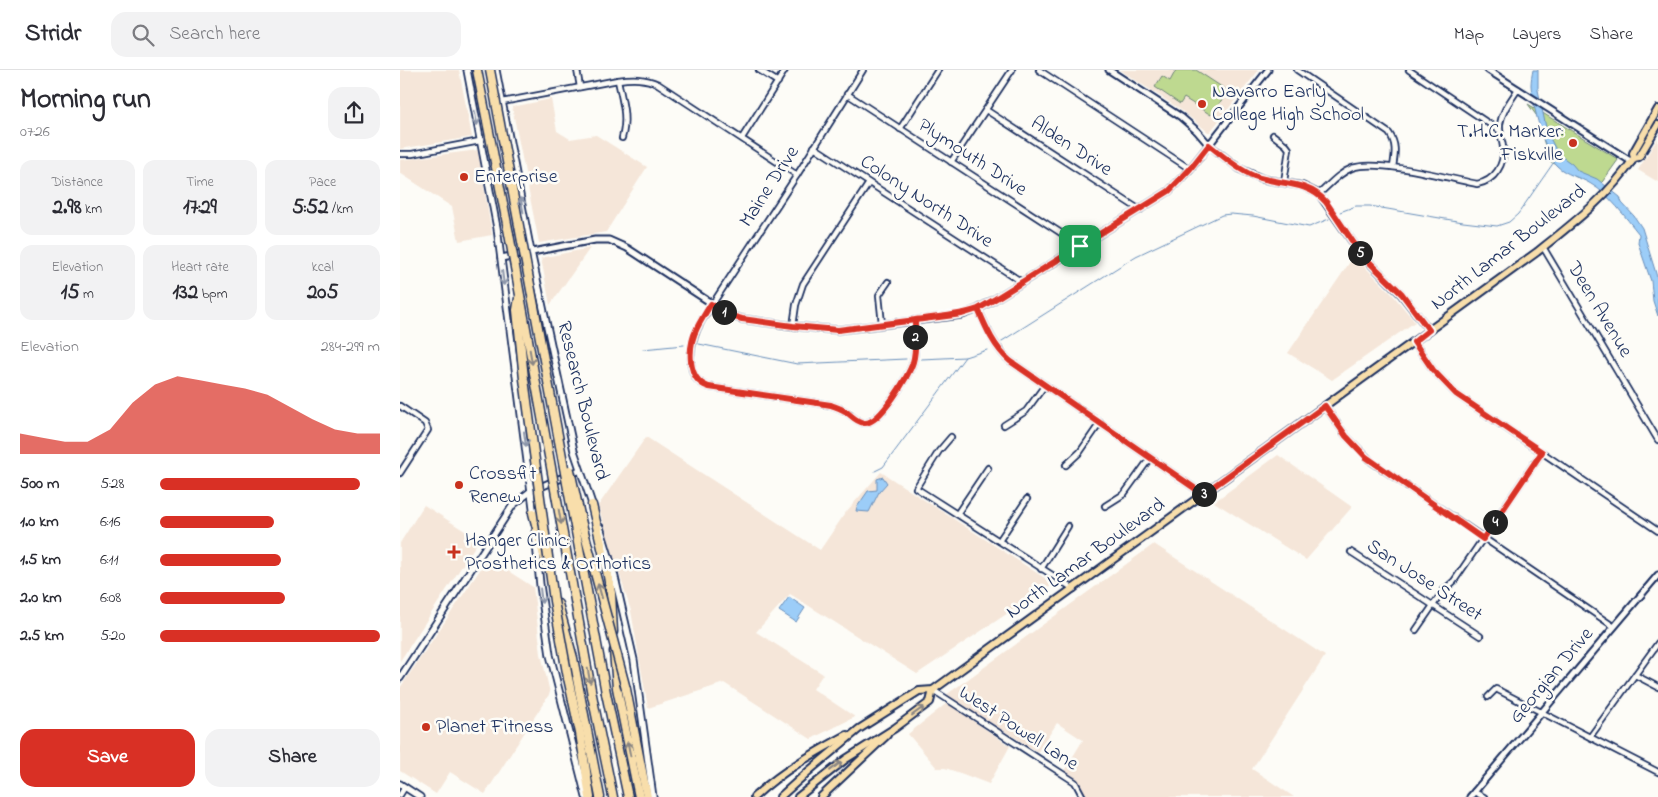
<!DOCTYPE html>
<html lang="en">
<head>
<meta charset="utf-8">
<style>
  body { margin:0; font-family:"Indie Flower",sans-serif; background:#f2f2f3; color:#2b2b33; height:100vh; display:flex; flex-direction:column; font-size:19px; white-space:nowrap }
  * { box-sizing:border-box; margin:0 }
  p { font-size:16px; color:#7c7c81 }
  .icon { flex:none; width:28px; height:28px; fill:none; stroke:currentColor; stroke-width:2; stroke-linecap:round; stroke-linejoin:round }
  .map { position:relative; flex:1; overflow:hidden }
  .details { display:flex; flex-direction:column; background:#fff; width:400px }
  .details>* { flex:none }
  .pin { position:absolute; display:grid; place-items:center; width:42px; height:42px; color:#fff; margin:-21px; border-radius:10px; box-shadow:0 2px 8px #0006 }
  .km { position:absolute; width:25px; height:25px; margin:-12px; border-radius:50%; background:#222; color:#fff; font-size:14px; line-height:25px; text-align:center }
  .round { display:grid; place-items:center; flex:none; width:52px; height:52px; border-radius:15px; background:#f2f2f3 }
  .summary { display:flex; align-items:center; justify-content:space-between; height:85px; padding:0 20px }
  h1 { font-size:28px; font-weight:700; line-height:38px }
  .figures { display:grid; grid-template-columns:repeat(3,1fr); gap:8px; height:85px; padding:5px 20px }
  .figures div { display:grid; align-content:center; border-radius:12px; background:#f2f2f3; text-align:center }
  .figures b { font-size:21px; font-weight:700 }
  .figures small { font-size:14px; font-weight:400 }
  .figures p { font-size:14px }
  .chart { height:140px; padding:10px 20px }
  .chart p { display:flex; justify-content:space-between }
  .chart svg { width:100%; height:90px; margin-top:5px; fill:#d93025; opacity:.7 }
  .action { display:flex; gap:10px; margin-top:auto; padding:10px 20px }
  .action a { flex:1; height:58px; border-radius:15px; background:#d93025; color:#fff; font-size:20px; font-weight:700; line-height:58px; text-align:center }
  .action a+a { background:#f2f2f3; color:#2b2b33 }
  ul { padding:0 20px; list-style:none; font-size:16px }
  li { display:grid; grid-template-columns:80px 60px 1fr; align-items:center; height:38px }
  li i { height:12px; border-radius:6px; background:#d93025 }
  header { display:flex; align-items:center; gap:30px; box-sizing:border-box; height:70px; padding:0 25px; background:#fff; border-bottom:1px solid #e1e1e2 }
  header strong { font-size:24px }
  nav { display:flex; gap:28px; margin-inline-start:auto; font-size:18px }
  .search { width:350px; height:45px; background:#f2f2f3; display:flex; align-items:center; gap:12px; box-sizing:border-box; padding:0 18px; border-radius:15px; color:#7c7c81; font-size:19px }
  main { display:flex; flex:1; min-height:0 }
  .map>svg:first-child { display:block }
  .built { fill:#f5e6d9 }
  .green { fill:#bed990; stroke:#6c8477 }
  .water { fill:#9ccdf8; stroke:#688eba }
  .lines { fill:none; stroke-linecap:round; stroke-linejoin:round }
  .stream { stroke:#688eba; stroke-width:1 }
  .minor-casing { stroke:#1b2f5e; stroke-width:8 }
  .tertiary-casing { stroke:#1b2f5e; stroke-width:9 }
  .secondary-casing { stroke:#1b2f5e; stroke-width:9 }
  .primary-casing { stroke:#1b2f5e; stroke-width:10 }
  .motorway-casing { stroke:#1b2f5e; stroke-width:11 }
  .minor { stroke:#fdfcf7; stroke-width:4.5 }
  .tertiary { stroke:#fdfcf7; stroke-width:5 }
  .secondary { stroke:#fdfcf7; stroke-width:5.5 }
  .primary { stroke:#f8deab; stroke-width:6 }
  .motorway { stroke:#f8deab; stroke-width:8 }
  .motorway-bridge-casing { stroke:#1b2f5e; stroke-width:11; stroke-linecap:butt }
  .motorway-bridge { stroke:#f8deab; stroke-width:8 }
  .oneway { stroke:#8c96aa }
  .oneway2 { stroke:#8a8684 }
  .route-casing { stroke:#fff; stroke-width:10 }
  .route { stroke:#d93025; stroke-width:6 }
  .poi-dot { fill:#c8321e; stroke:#fdfcf7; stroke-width:2 }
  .labels { text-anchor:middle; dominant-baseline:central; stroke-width:5; stroke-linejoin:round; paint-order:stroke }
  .poi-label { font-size:20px; fill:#1b2f5e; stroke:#fdfcf7; text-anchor:start }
  .street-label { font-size:20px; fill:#1b2f5e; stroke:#fdfcf7 }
</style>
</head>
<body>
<header>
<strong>Stridr</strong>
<div class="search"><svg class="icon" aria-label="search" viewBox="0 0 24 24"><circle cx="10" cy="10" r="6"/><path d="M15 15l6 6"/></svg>Search here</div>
<nav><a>Map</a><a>Layers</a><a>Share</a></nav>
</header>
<main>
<section class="details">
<div class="summary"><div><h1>Morning run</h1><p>07:26</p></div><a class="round"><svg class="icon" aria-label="share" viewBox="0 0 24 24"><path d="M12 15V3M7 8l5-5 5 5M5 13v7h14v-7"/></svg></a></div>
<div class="figures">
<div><p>Distance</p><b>2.98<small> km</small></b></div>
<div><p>Time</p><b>17:29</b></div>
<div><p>Pace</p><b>5:52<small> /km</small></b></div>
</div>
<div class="figures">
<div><p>Elevation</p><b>15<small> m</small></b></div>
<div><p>Heart rate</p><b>132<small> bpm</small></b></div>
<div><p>kcal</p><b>205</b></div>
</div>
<div class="chart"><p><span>Elevation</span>284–299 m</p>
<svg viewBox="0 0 160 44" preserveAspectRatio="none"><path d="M0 44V34L10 36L20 38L30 38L40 32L50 19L60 10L70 6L80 8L90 10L100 12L110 15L120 21L130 27L140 32L150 34L160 34V44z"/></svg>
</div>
<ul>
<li><b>500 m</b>5:28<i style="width:91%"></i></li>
<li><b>1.0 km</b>6:16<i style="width:52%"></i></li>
<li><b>1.5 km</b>6:11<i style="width:55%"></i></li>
<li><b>2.0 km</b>6:08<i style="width:57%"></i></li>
<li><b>2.5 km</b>5:20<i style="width:100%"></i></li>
</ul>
<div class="action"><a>Save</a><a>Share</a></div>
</section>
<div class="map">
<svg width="1258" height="727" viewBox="0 0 1258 727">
  <rect width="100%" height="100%" fill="#fdfcf7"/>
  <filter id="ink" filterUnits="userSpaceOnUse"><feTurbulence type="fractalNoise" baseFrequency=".02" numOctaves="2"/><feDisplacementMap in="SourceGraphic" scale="10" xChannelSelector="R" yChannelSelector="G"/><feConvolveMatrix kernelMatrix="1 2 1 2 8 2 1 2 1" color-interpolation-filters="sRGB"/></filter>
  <g filter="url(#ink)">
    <!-- built -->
    <g class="built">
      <path d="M0 0H59L72 67 0 79Z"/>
      <path d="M720 0H859L810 62H808L781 40Z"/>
      <path d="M151 29 157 61 170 69 196 65 247 97 206 162 139 173 112 37Z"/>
      <path d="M1258 68V112L1238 100Z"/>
      <path d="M78 80 92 165 59 171 52 137 0 103V90Z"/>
      <path d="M190 178 150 235 141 188Z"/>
      <path d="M954 186 993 225 1015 252 932 310 888 283Z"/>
      <path d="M246 367 420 480 446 442 481 402 654 514 608 543 517 604 390 524 356 562 423 604 413 619 455 647 411 669 324 613 248 638 231 541 198 436Z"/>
      <path d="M878 385 952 437 906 490 814 432Z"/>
      <path d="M24 435 79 470 0 591V473Z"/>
      <path d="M754 474 925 586 852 699 894 727H687L679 713 664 701 683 670 657 653 638 682 546 625Z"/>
      <path d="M88 488 133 517 141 584 150 623 85 724 50 702 36 724 0 701V618Z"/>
      <path d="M547 633 610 676 589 714 563 704 545 698H537L508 664Z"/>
    </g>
    <!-- green -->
    <g class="green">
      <path d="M776 0H796L828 21 811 45 784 28 780 34 755 17 762 6 770 11Z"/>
      <path d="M1128 34 1216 88 1218 90 1200 115 1176 107 1150 91 1142 66 1139 49Z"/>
    </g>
    <!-- water -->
    <g class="water">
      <path d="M1133 0H1138V20L1147 62 1158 84 1172 94 1178 101 1197 109 1220 127 1222 133 1234 146 1242 158 1258 210V246L1253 231 1251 211 1238 173 1239 164C1225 147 1210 125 1191 114 1180 107 1166 105 1157 96 1145 85 1132 33 1131 15 1131 10 1132 5 1133 0Z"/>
      <path d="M483 407 487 413 479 422 469 442 456 441 457 437 468 421 477 420V409Z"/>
      <path d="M389 527 405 538 396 552 379 541Z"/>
    </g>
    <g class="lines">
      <!-- stream -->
      <g class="stream">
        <path d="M940 142 956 136H970L1063 152 1097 156 1109 152 1118 144 1154 92"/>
        <path d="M602 271 736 186 822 145 831 144 853 146 909 157 929 149"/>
        <path d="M299 274 397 294 506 289"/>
        <path d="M243 279 284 275"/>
        <path d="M521 289 565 287 587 280"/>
        <path d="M475 401 483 397 565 287"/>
      </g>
      <defs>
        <g id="minor">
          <path d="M177 0 180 17"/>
          <path d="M359 0 378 12"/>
          <path d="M463 0 397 105 302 250C291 269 281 308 309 317L431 335C436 337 440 338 445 341 451 345 457 352 464 353 479 355 509 306 513 292 517 278 515 264 515 250"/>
          <path d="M639 0 790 99"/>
          <path d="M897 0 989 63C997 74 995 84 993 97"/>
          <path d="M1009 0 1100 61"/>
          <path d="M218 10C222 31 228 47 222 68"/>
          <path d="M447 24 681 176"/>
          <path d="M102 32 218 10C233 8 245 8 258 14L397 105"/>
          <path d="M586 40 740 140"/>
          <path d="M500 59 538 0"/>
          <path d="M873 65 886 75 889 79 884 112"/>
          <path d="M342 68 385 0"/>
          <path d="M414 77 622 212"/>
          <path d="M0 84H12L80 71"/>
          <path d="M551 92 612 0"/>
          <path d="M919 124C929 115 939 103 952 98 978 89 1048 108 1077 114 1095 111 1105 94 1103 77 1102 69 1099 62 1100 54 1102 41 1111 30 1118 19"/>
          <path d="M1143 177 1258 370"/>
          <path d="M578 239C587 258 594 277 610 291L803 424"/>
          <path d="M482 254 479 225 488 212"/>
          <path d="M393 256 396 235 403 214 469 113"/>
          <path d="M1014 272 1033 300 1056 324 1258 461"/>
          <path d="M0 336 25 353 28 360 0 403"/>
          <path d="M925 336 946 366 972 392 1213 556"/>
          <path d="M604 355 626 341 645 315"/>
          <path d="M551 367 539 381 516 418 674 519"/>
          <path d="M666 395 680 382 700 353"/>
          <path d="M705 436 724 424 750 388"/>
          <path d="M557 444 588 398"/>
          <path d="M599 471 627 429"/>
          <path d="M951 482 1080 566"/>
          <path d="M641 499 668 456"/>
          <path d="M1016 560 1043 521 1054 511 1142 382"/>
          <path d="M1235 605 1258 617"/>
          <path d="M533 620 675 712 683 727"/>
          <path d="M1088 627 1096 619 1258 702"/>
          <path d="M1190 667 1258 573"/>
          <path d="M1074 722 1084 727"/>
          <path d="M0 725 5 717"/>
        </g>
        <g id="tertiary">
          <path d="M709 0 781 47 797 61 809 75 840 99 863 109 903 116 919 124 961 184 1001 224 1029 260"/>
          <path d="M1088 0 1232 92"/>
          <path d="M101 188 195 170H209L227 178 331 246 342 249 393 256 438 260 562 245 578 239 595 229 769 121 790 99 868 0"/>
          <path d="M1070 727 1258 505"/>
        </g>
        <g id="secondary">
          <path d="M67 0 97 158 134 445"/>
          <path d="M96 0 131 182 174 381 193 437"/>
          <path d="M200 457 213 499 234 590 253 727"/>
          <path d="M135 462 140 515 150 585 186 727"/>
          <path d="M0 608 113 435 131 421 180 400"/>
          <path d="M0 714 20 727"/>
        </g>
        <g id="primary">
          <path d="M1234 88 1233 83 1258 39"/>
          <path d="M354 727C382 701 414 683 447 665"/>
          <path d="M380 727 410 700 459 659 519 621 533 620 1137 182C1172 154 1209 126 1234 88L1239 87 1258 55"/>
          <path d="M398 727 446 689 495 658 530 632 533 620"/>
          <path d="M421 727 487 665"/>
        </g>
        <g id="motorway">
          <path d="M77 0 109 164"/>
          <path d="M192 435 206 495 211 523 213 562"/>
          <path d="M133 443 147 497"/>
          <path d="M158 534 173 588 200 727"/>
          <path d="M214 581 217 618 239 727"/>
          <path d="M168 608 180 663 190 727"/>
          <path d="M226 619 247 727"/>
          <path d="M206 623 228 727"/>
          <path d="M192 625 213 727"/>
        </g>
      </defs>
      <!-- minor casing -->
      <use href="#minor" class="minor-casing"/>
      <!-- tertiary casing -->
      <use href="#tertiary" class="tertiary-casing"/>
      <!-- secondary casing -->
      <use href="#secondary" class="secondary-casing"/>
      <!-- primary casing -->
      <use href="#primary" class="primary-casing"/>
      <!-- motorway casing -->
      <use href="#motorway" class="motorway-casing"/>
      <!-- minor -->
      <use href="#minor" class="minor"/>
      <!-- tertiary -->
      <use href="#tertiary" class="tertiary"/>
      <!-- secondary -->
      <use href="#secondary" class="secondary"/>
      <!-- primary -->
      <use href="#primary" class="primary"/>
      <!-- motorway -->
      <use href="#motorway" class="motorway"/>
      <defs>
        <g id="motorway-bridge">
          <path d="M90 0 206 623"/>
          <path d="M109 164 192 625"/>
          <path d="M119 228 117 240 124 309 154 531 168 608"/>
          <path d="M170 400 182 454 226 619"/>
        </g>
      </defs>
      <!-- motorway-bridge casing -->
      <use href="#motorway-bridge" class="motorway-bridge-casing"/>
      <!-- motorway-bridge -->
      <use href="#motorway-bridge" class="motorway-bridge"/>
    </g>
    <!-- one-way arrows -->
    <defs><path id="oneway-shaft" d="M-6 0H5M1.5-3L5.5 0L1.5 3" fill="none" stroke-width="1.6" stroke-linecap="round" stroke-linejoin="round" transform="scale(1.25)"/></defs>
    <g class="oneway">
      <use href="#oneway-shaft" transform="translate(76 48) rotate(79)"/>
      <use href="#oneway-shaft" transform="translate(122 135) rotate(-101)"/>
      <use href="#oneway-shaft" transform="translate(103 208) rotate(83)"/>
      <use href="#oneway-shaft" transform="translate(125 369) rotate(82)"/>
      <use href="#oneway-shaft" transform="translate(141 526) rotate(83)"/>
    </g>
    <g class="oneway2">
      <use href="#oneway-shaft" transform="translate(131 287) rotate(80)"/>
      <use href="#oneway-shaft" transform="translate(160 447) rotate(80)"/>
      <use href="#oneway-shaft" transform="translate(200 521) rotate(-106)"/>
      <use href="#oneway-shaft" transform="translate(189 606) rotate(80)"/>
      <use href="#oneway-shaft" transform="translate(518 641) rotate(-36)"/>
      <use href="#oneway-shaft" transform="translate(229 679) rotate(-101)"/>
      <use href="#oneway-shaft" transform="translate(436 696) rotate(-38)"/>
    </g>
  </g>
  <g class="lines" filter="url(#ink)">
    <defs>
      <path id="route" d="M680 176 595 229 578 239 562 244 438 260 393 256 342 249 331 246 311 234C306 242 301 250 297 258 288 276 286 310 309 317L431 335C436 337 440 338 445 341 451 345 456 352 464 353 479 355 509 306 513 292 517 278 515 264 515 250 536 247 558 246 578 239 586 258 594 277 610 291L803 424 925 336 946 366 966 387 1083 469 1142 382 1056 324 1033 300 1014 272 1029 260 1002 224 961 184 926 132C907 110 878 115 854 106 837 99 823 86 809 75L790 99 769 121 680 176"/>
    </defs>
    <!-- route casing -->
    <use href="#route" class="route-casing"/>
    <!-- route -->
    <use href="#route" class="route"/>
  </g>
  <!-- markers -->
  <g class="poi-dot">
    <circle cx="802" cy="34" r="5"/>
    <circle cx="1173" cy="73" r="5"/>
    <circle cx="64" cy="107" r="5"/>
    <circle cx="59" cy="415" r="5"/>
    <path d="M51.5 474.5h5v5h5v5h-5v5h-5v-5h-5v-5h5z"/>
    <circle cx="26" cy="657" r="5"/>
  </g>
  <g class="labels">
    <!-- poi labels -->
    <g class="poi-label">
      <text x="812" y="22">Navarro Early<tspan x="812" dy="23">College High School</tspan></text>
      <text x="1163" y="62" text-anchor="end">T.H.C. Marker:<tspan x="1163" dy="23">Fiskville</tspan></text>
      <text x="74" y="107">Enterprise</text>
      <text x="69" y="404">Crossfit<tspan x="69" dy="23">Renew</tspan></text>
      <text x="65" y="471">Hanger Clinic:<tspan x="65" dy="23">Prosthetics &amp; Orthotics</tspan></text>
      <text x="36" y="657">Planet Fitness</text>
    </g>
    <!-- street labels -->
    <g class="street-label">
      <text transform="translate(671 77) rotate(33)">Alden Drive</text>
      <text transform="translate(572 88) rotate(33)">Plymouth Drive</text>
      <text transform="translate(370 117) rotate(-57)">Maine Drive</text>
      <text transform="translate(526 132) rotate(33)">Colony North Drive</text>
      <text transform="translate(1109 178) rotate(-38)">North Lamar Boulevard</text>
      <text transform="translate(1199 240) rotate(59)">Deen Avenue</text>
      <text transform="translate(182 331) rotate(76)">Research Boulevard</text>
      <text transform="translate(686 489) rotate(-36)">North Lamar Boulevard</text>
      <text transform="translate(1024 511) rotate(33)">San Jose Street</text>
      <text transform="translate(1152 606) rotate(-50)">Georgian Drive</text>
      <text transform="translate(618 659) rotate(33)">West Powell Lane</text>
    </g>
  </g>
</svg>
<div class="pin" style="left:680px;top:176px;background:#1e9e55"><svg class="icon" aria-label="arrive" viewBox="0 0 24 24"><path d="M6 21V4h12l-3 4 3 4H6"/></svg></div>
<b class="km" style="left:324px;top:242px">1</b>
<b class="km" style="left:515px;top:267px">2</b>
<b class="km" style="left:804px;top:424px">3</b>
<b class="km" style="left:1095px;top:452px">4</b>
<b class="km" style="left:960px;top:183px">5</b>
</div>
</main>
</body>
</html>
